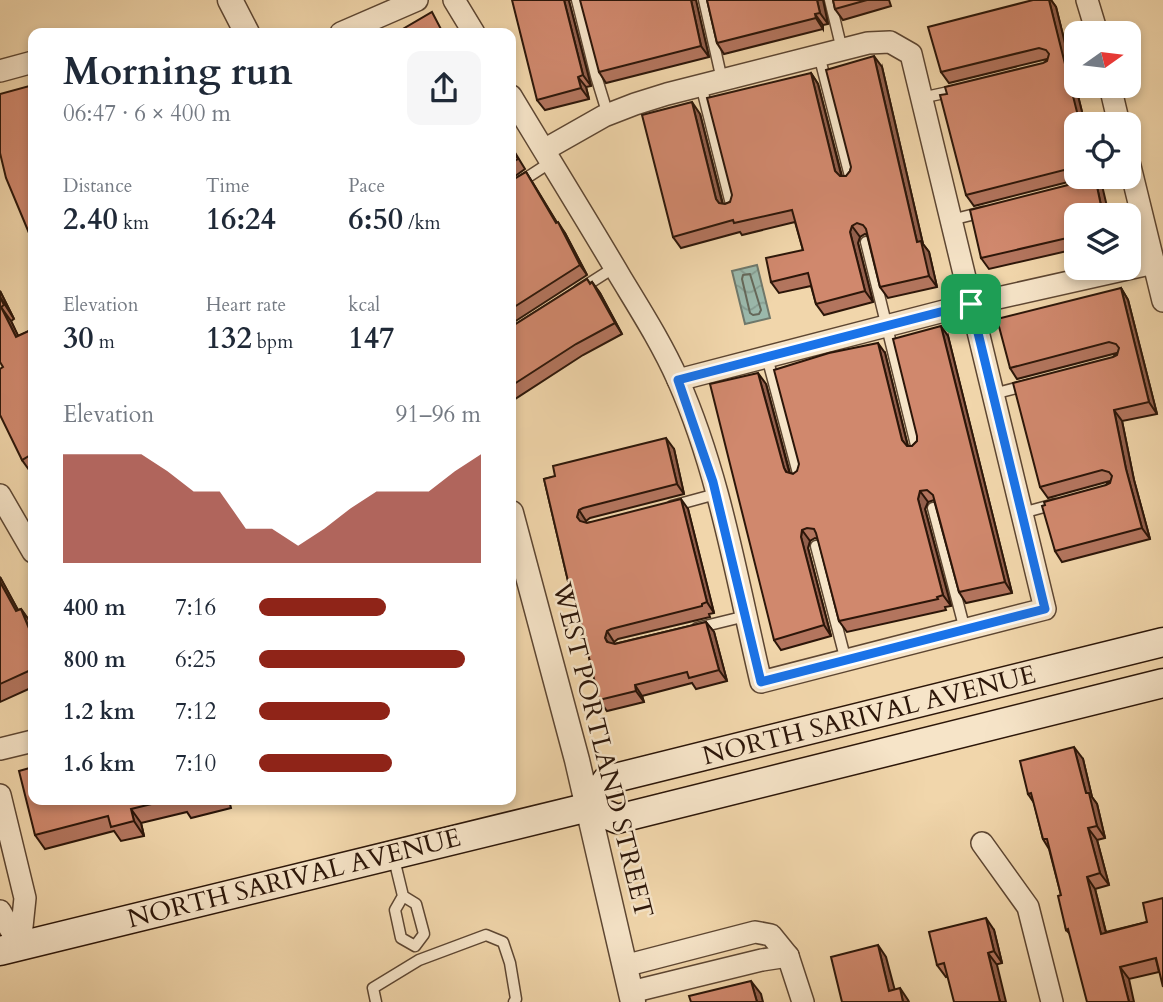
<!DOCTYPE html>
<html lang="en">
<head>
<meta charset="utf-8">
<style>
  body { margin:0; font-family:Cardo,serif; background:#f6f6f7; color:#1f2937; height:100vh; display:flex; flex-direction:column; font-size:26px; white-space:nowrap }
  * { box-sizing:border-box; margin:0 }
  p { font-size:23px; color:#747a83 }
  .icon { flex:none; width:38px; height:38px; fill:none; stroke:currentColor; stroke-width:2; stroke-linecap:round; stroke-linejoin:round }
  .map { position:relative; flex:1; overflow:hidden }
  .sheet { position:absolute; left:28px; top:28px; width:488px; height:777px; display:flex; flex-direction:column; background:#fff; border-radius:14px; box-shadow:0 4px 10px #0003 }
  .sheet>* { flex:none }
  .needle { width:46px; rotate:76deg }
  .controls { position:absolute; left:1064px; top:21px; display:grid; gap:14px }
  .controls a { display:grid; place-items:center; width:77px; height:77px; border-radius:14px; background:#fff; box-shadow:0 4px 10px #0003; font-size:35px }
  .pin { position:absolute; display:grid; place-items:center; width:60px; height:60px; color:#fff; margin:-30px; border-radius:14px; box-shadow:0 4px 10px #0006 }
  .round { display:grid; place-items:center; flex:none; width:74px; height:74px; border-radius:14px; background:#f6f6f7 }
  .head { display:flex; align-items:center; justify-content:space-between; height:119px; padding:0 35px }
  h1 { font-size:38px; font-weight:700; line-height:52px }
  .figures { display:grid; grid-template-columns:repeat(3,1fr); gap:10px; height:119px; padding:7px 35px }
  .figures div { display:grid; align-content:center }
  .figures b { font-size:30px; font-weight:700 }
  .figures small { font-size:19px; font-weight:400 }
  .figures p { font-size:19px }
  .chart { height:196px; padding:14px 35px }
  .chart p { display:flex; justify-content:space-between }
  .chart svg { width:100%; height:126px; margin-top:7px; fill:#8f2418; opacity:.7 }
  ul { padding:0 35px; list-style:none; font-size:23px }
  li { display:grid; grid-template-columns:112px 84px 1fr; align-items:center; height:52px }
  li i { height:18px; border-radius:9px; background:#8f2418 }
  .map>svg:first-child { display:block }
  .water { fill:url(#water-waves); stroke:#6f786b; stroke-width:2 }
  .lines { fill:none; stroke-linecap:round; stroke-linejoin:round }
  .shore { stroke:#64685a; stroke-width:2 }
  .service-casing { stroke:#5d4632; stroke-width:13 }
  .minor-casing { stroke:#5d4632; stroke-width:24 }
  .tertiary-casing { stroke:#5d4632; stroke-width:27 }
  .secondary-casing { stroke:#2c1609; stroke-width:31 }
  .service { stroke:#f6e4c8; stroke-width:10 }
  .minor { stroke:#f6e4c8; stroke-width:21 }
  .tertiary { stroke:#f6e4c8; stroke-width:24 }
  .secondary { stroke:#f6e4c8; stroke-width:28 }
  .wall { fill:#b3755e; stroke:#2c1609; stroke-width:2 }
  .shaded-wall { fill:#925f4c; stroke:#2c1609; stroke-width:2 }
  .building { fill:#d0886d; stroke:#2c1609; stroke-width:2 }
  .route-casing { stroke:#fff; stroke-width:14 }
  .route { stroke:#1a73e8; stroke-width:9 }
  .labels { text-anchor:middle; dominant-baseline:central; stroke-width:5; stroke-linejoin:round; paint-order:stroke }
  .street-label { font-size:26px; fill:#2c1609; stroke:#f6e4c8 }
</style>
</head>
<body>
<div class="map">
<svg width="1163" height="1002" viewBox="0 0 1163 1002">
  <defs>
    <pattern id="water-waves" width="16" height="10" patternUnits="userSpaceOnUse" patternTransform="scale(1.75)"><rect width="16" height="10" fill="#9bb9ac"/><path d="M0 5q4-4 8 0t8 0" fill="none" stroke="#869e93"/></pattern>
  </defs>
  <rect width="100%" height="100%" fill="#f1d6ab"/>
  <filter id="stains"><feTurbulence type="fractalNoise" baseFrequency=".00286" numOctaves="4"/><feColorMatrix values="0 0 0 0 .2 0 0 0 0 .09 0 0 0 0 .02 0 0 0 .5 -.17"/></filter>
  <radialGradient id="worn" r=".72"><stop offset=".6" stop-color="#630" stop-opacity="0"/><stop offset="1" stop-color="#630" stop-opacity=".3"/></radialGradient>
  <!-- water -->
  <path class="water" d="M757 265 770 318 745 324 732 271Z"/>
  <g class="lines">
    <!-- shore -->
    <path class="shore" d="M750 274 761 310 759 314 753 315 750 313 742 279 743 275Z"/>
    <defs>
      <g id="service">
        <path d="M577 0 596 76 608 115"/>
        <path d="M704 0 722 80"/>
        <path d="M830 0 842 50"/>
        <path d="M819 55 851 180"/>
        <path d="M701 85 732 208"/>
        <path d="M921 98 958 90"/>
        <path d="M511 188 551 162"/>
        <path d="M951 220 983 212"/>
        <path d="M866 242 917 449"/>
        <path d="M579 290 615 267"/>
        <path d="M767 357 799 477"/>
        <path d="M993 394 1028 385"/>
        <path d="M672 506 716 494"/>
        <path d="M933 508 965 630"/>
        <path d="M1022 513 1055 504"/>
        <path d="M816 546 846 661"/>
        <path d="M697 628 746 616"/>
        <path d="M393 855 403 896 395 910 401 938 415 946 424 934 416 904 403 896"/>
        <path d="M376 1002 373 988 419 960 486 935 503 942 510 963 516 999 514 1002"/>
      </g>
      <g id="minor">
        <path d="M454 0 474 33"/>
        <path d="M1087 0 1097 33"/>
        <path d="M341 33 417 0"/>
        <path d="M0 71 33 62"/>
        <path d="M1110 86 1119 124"/>
        <path d="M511 96C547 156 585 217 621 278 641 311 662 344 678 380 720 475 737 581 761 682L1045 609 911 54 890 42 868 43 667 94 635 104 604 116 544 150"/>
        <path d="M1129 162 1163 301"/>
        <path d="M678 380 971 304 1154 263"/>
        <path d="M0 495 33 552"/>
        <path d="M0 749 33 741"/>
        <path d="M0 795 25 898 20 946"/>
        <path d="M982 843 1028 907 1052 1002"/>
        <path d="M0 911 20 946"/>
        <path d="M624 966 755 932 771 935 788 956 803 1002"/>
        <path d="M631 992 762 960 788 956"/>
      </g>
      <g id="tertiary">
        <path d="M230 0 247 33"/>
        <path d="M511 513 577 760 633 1002"/>
      </g>
      <g id="secondary">
        <path d="M589 807 607 780 1163 642"/>
        <path d="M0 951 589 807 617 819 1163 683"/>
      </g>
    </defs>
    <!-- service casing -->
    <use href="#service" class="service-casing"/>
    <!-- minor casing -->
    <use href="#minor" class="minor-casing"/>
    <!-- tertiary casing -->
    <use href="#tertiary" class="tertiary-casing"/>
    <!-- secondary casing -->
    <use href="#secondary" class="secondary-casing"/>
    <!-- service -->
    <use href="#service" class="service"/>
    <!-- minor -->
    <use href="#minor" class="minor"/>
    <!-- tertiary -->
    <use href="#tertiary" class="tertiary"/>
    <!-- secondary -->
    <use href="#secondary" class="secondary"/>
  </g>
  <!-- wall -->
  <g class="wall">
    <path d="M707 0H823L828 24 823 25V29L724 54 717 43Z"/>
    <path d="M833 0H889L891 6 843 20 835 9Z"/>
    <path d="M1033 0H1051L1056 7 1085 124H1076L1103 186 1076 215V249L989 269 981 258 1072 181 974 206 966 195 1047 59 949 83 941 72Z"/>
    <path d="M569 1 591 86 586 87 589 99 545 110 537 100Z"/>
    <path d="M696 2 709 57 606 83 599 72Z"/>
    <path d="M882 67 923 244 929 252 937 287 888 298 880 287 867 235 865 234 860 237 858 243 873 302 824 315 816 304 811 286 779 293 771 282 803 250 795 222 742 235 740 232 681 248 673 237 700 114 723 204H725L730 202 811 73 818 84 842 176H846L850 171Z"/>
    <path d="M511 146 525 169 511 179Z"/>
    <path d="M526 172 557 223 565 233 587 275 511 324V181Z"/>
    <path d="M587 279 590 283 592 282 600 293 622 334 583 355 515 399 511 393V327Z"/>
    <path d="M1121 288 1128 300 1157 414 1122 421 1134 480 1150 539 1062 562 1055 551 1106 485 1110 481 1048 498 1040 487 1113 357 1117 353 1017 379 1010 368Z"/>
    <path d="M0 291 14 319 11 321 18 336 33 329V473L32 474 22 460 3 367Z"/>
    <path d="M948 336 1012 593 966 603 959 592 934 500 928 502 925 509 951 606 945 607 946 610 847 632 839 621 818 539 815 538 810 541 808 548 831 636 781 650 774 640 766 384 790 473 793 474 797 471 885 353 908 446H912L917 441Z"/>
    <path d="M674 449 684 494 590 518 586 521V523L688 509 714 613 709 614 710 617 618 639 614 642V644L706 622 714 632 727 681 696 689 692 683 642 696 644 702 607 711 599 700 573 588 568 581 544 479Z"/>
    <path d="M0 577 18 610 21 609 31 623 33 629V687L0 702Z"/>
    <path d="M1083 759 1092 797 1097 804 1105 838 1097 840 1109 885 1095 889 1106 932 1147 922 1159 972 1129 979 1070 934 1066 930 1061 895 1049 849 1043 839 1034 803 1028 794Z"/>
    <path d="M33 800H229L231 808 191 818 187 812 141 823 144 836 121 841 114 831 45 849 35 835Z"/>
    <path d="M994 930 1002 963 946 977 937 965Z"/>
  </g>
  <!-- shaded-wall -->
  <g class="shaded-wall">
    <path d="M564 0H570L569 1 591 86 583 75Z"/>
    <path d="M691 0H696L709 57 701 46Z"/>
    <path d="M817 0H823L828 24 820 13Z"/>
    <path d="M1049 0H1051L1056 7 1085 124H1080L1075 108Z"/>
    <path d="M815 14 823 25V29L816 18Z"/>
    <path d="M874 56 882 67 923 244 929 252 937 287 929 276 917 242Z"/>
    <path d="M811 73 818 84 843 182 835 171Z"/>
    <path d="M578 77 586 87 589 99 581 88Z"/>
    <path d="M692 102 700 114 724 210 716 199Z"/>
    <path d="M526 172 533 183 564 234 556 223Z"/>
    <path d="M1095 177H1100L1109 215H1103Z"/>
    <path d="M558 222 565 233 587 275 580 265Z"/>
    <path d="M852 226 860 237 858 243 873 302 865 291 850 232Z"/>
    <path d="M592 282 600 293 622 334 615 323Z"/>
    <path d="M1121 288 1128 300 1157 414 1149 402Z"/>
    <path d="M0 291 14 319 0 297Z"/>
    <path d="M1 307 11 321 26 352 16 337Z"/>
    <path d="M941 326 948 336 1012 593 1005 582Z"/>
    <path d="M878 343 885 353 909 451 902 440Z"/>
    <path d="M758 373 766 384 791 479 784 468Z"/>
    <path d="M1114 410 1122 421 1134 480 1150 539 1142 528 1126 469Z"/>
    <path d="M666 438 674 449 684 494 677 484Z"/>
    <path d="M920 491 928 502 925 509 951 606 943 595 918 499Z"/>
    <path d="M681 499 688 509 714 613 707 602Z"/>
    <path d="M579 510 586 521 584 527 577 517Z"/>
    <path d="M802 530 810 541 808 548 831 636 824 625 801 537Z"/>
    <path d="M0 577 26 625 16 611 0 582Z"/>
    <path d="M21 609 31 623 33 629V638Z"/>
    <path d="M706 622 714 632 727 681 719 670Z"/>
    <path d="M607 631 614 642 612 648 615 653 605 638Z"/>
    <path d="M635 685 642 696 644 702 636 691Z"/>
    <path d="M1074 747 1083 759 1092 797 1097 804 1105 838 1097 826 1086 793Z"/>
    <path d="M131 809 141 823 144 836 134 821Z"/>
    <path d="M1088 828 1097 840 1109 885 1100 873Z"/>
    <path d="M1087 877 1095 889 1109 945 1101 934Z"/>
    <path d="M986 918 994 930 1002 963 994 951Z"/>
    <path d="M878 945 886 957 898 1002 889 991Z"/>
    <path d="M988 953 997 965 1006 1002H1000Z"/>
    <path d="M1120 967 1129 979 1134 1002H1129Z"/>
    <path d="M751 981 761 994 763 1002H757Z"/>
    <path d="M900 988 908 1000 909 1002H903Z"/>
  </g>
  <!-- building -->
  <g class="building">
    <path d="M512 0H564L583 75 578 77 581 88 537 100Z"/>
    <path d="M580 0H691L701 46 599 72Z"/>
    <path d="M707 0H817L820 13 815 14 816 18 717 43Z"/>
    <path d="M833 0H867L835 9Z"/>
    <path d="M1033 0H1049L1080 124H1076V177H1095L1103 215H1076V236L981 258 970 210 1068 185 1072 183 1074 176 1071 172 1064 170 966 195 940 95 947 94 945 87 1043 63 1047 61 1049 54 1046 50 1039 48 941 72 928 27Z"/>
    <path d="M432 12 443 33H396Z"/>
    <path d="M874 56 917 242 921 241 929 276 880 287 866 229 863 225 857 223 852 226 850 232 865 291 816 304 808 273 771 282 766 258 803 250 792 210 734 223 733 220 673 237 642 115 692 102 716 199 719 203 725 204 730 202 732 195 707 98 811 73 835 171 840 176H846L850 171 851 167 826 70Z"/>
    <path d="M33 85V241L29 233 6 178 0 153V94Z"/>
    <path d="M511 147 518 159 511 163Z"/>
    <path d="M526 172 556 223 558 222 580 265 511 309V181Z"/>
    <path d="M587 279 590 284 592 282 615 323 576 344 511 386V327Z"/>
    <path d="M1121 288 1149 402 1114 410 1126 469 1142 528 1055 551 1042 506 1045 505 1044 502 1106 485 1110 483 1112 476 1109 472 1102 470 1040 487 1013 383 1113 357 1117 355 1119 348 1116 344 1109 342 1010 368 997 319Z"/>
    <path d="M0 297 4 305 1 307 16 337 33 329V465L29 456 22 460 0 415V369L3 367 0 362Z"/>
    <path d="M941 326 1005 582 959 592 933 495 927 490 920 491 918 499 943 595 937 597 938 599 839 621 816 533 814 529 807 528 802 530 801 537 824 625 774 640 710 384 758 373 784 468 786 472 793 474 797 471 799 464 774 370 829 353 878 343 902 440 907 446H912L917 441V436L893 339Z"/>
    <path d="M666 438 677 484 583 508 579 510 577 517 580 521 587 523 681 499 707 602 702 604V606L611 629 607 631 605 638 607 642 615 644 706 622 719 670 689 678 687 672 635 685 636 691 599 700 571 581H568L544 479 555 476 553 466Z"/>
    <path d="M0 582 16 611 21 609 33 638V669L0 684Z"/>
    <path d="M1074 747 1086 793H1089L1097 826 1088 828 1100 873 1087 877 1101 934 1147 922 1143 903 1163 898V987L1156 958 1120 967 1129 1002H1087L1068 929 1066 930 1058 896 1061 895 1047 839H1043L1031 793 1028 794 1020 761Z"/>
    <path d="M33 767V800H168L131 809 134 821 111 827 108 816 35 835 19 771Z"/>
    <path d="M181 800H196L181 803Z"/>
    <path d="M986 918 994 951 988 953 1000 1002H954L944 963 937 965 929 932Z"/>
    <path d="M878 945 889 991 900 988 903 1002H842L831 957Z"/>
    <path d="M751 981 757 1002H691L689 996Z"/>
  </g>
  <g class="lines">
    <defs>
      <path id="route" d="M971 304 1045 609 761 682 713 482 678 380Z"/>
    </defs>
    <!-- route casing -->
    <use href="#route" class="route-casing"/>
    <!-- route -->
    <use href="#route" class="route"/>
  </g>
  <g class="labels">
    <!-- street labels -->
    <g class="street-label">
      <text transform="translate(869 715) rotate(-14)">NORTH SARIVAL AVENUE</text>
      <text transform="translate(603 750) rotate(76)">WEST PORTLAND STREET</text>
      <text transform="translate(294 878) rotate(-14)">NORTH SARIVAL AVENUE</text>
    </g>
  </g>
  <rect width="100%" height="100%" filter="url(#stains)"/>
  <rect width="100%" height="100%" fill="url(#worn)"/>
</svg>
<div class="controls">
<a><svg class="needle" viewBox="-14 -14 28 28"><path d="M0-13l5 13h-10z" fill="#e53935"/><path d="M0 13l5-13h-10z" fill="#747a83"/></svg></a>
<a><svg class="icon" aria-label="locate" viewBox="0 0 24 24"><circle cx="12" cy="12" r="6"/><path d="M12 2v4M12 18v4M2 12h4M18 12h4"/></svg></a>
<a><svg class="icon" aria-label="layers" viewBox="0 0 24 24"><path d="M12 4l9 5-9 5-9-5zM3 14l9 5 9-5"/></svg></a>
</div>
<div class="pin" style="left:971px;top:304px;background:#1e9e55"><svg class="icon" aria-label="arrive" viewBox="0 0 24 24"><path d="M6 21V4h12l-3 4 3 4H6"/></svg></div>
<section class="sheet">
<div class="head"><div><h1>Morning run</h1><p>06:47 · 6 × 400 m</p></div><a class="round"><svg class="icon" aria-label="share" viewBox="0 0 24 24"><path d="M12 15V3M7 8l5-5 5 5M5 13v7h14v-7"/></svg></a></div>
<div class="figures">
<div><p>Distance</p><b>2.40<small> km</small></b></div>
<div><p>Time</p><b>16:24</b></div>
<div><p>Pace</p><b>6:50<small> /km</small></b></div>
</div>
<div class="figures">
<div><p>Elevation</p><b>30<small> m</small></b></div>
<div><p>Heart rate</p><b>132<small> bpm</small></b></div>
<div><p>kcal</p><b>147</b></div>
</div>
<div class="chart"><p><span>Elevation</span>91–96 m</p>
<svg viewBox="0 0 160 44" preserveAspectRatio="none"><path d="M0 44V6L10 6L20 6L30 6L40 12L50 19L60 19L70 32L80 32L90 38L100 32L110 25L120 19L130 19L140 19L150 12L160 6V44z"/></svg>
</div>
<ul>
<li><b>400 m</b>7:16<i style="width:57%"></i></li>
<li><b>800 m</b>6:25<i style="width:93%"></i></li>
<li><b>1.2 km</b>7:12<i style="width:59%"></i></li>
<li><b>1.6 km</b>7:10<i style="width:60%"></i></li>
</ul>
</section>
</div>
</body>
</html>
